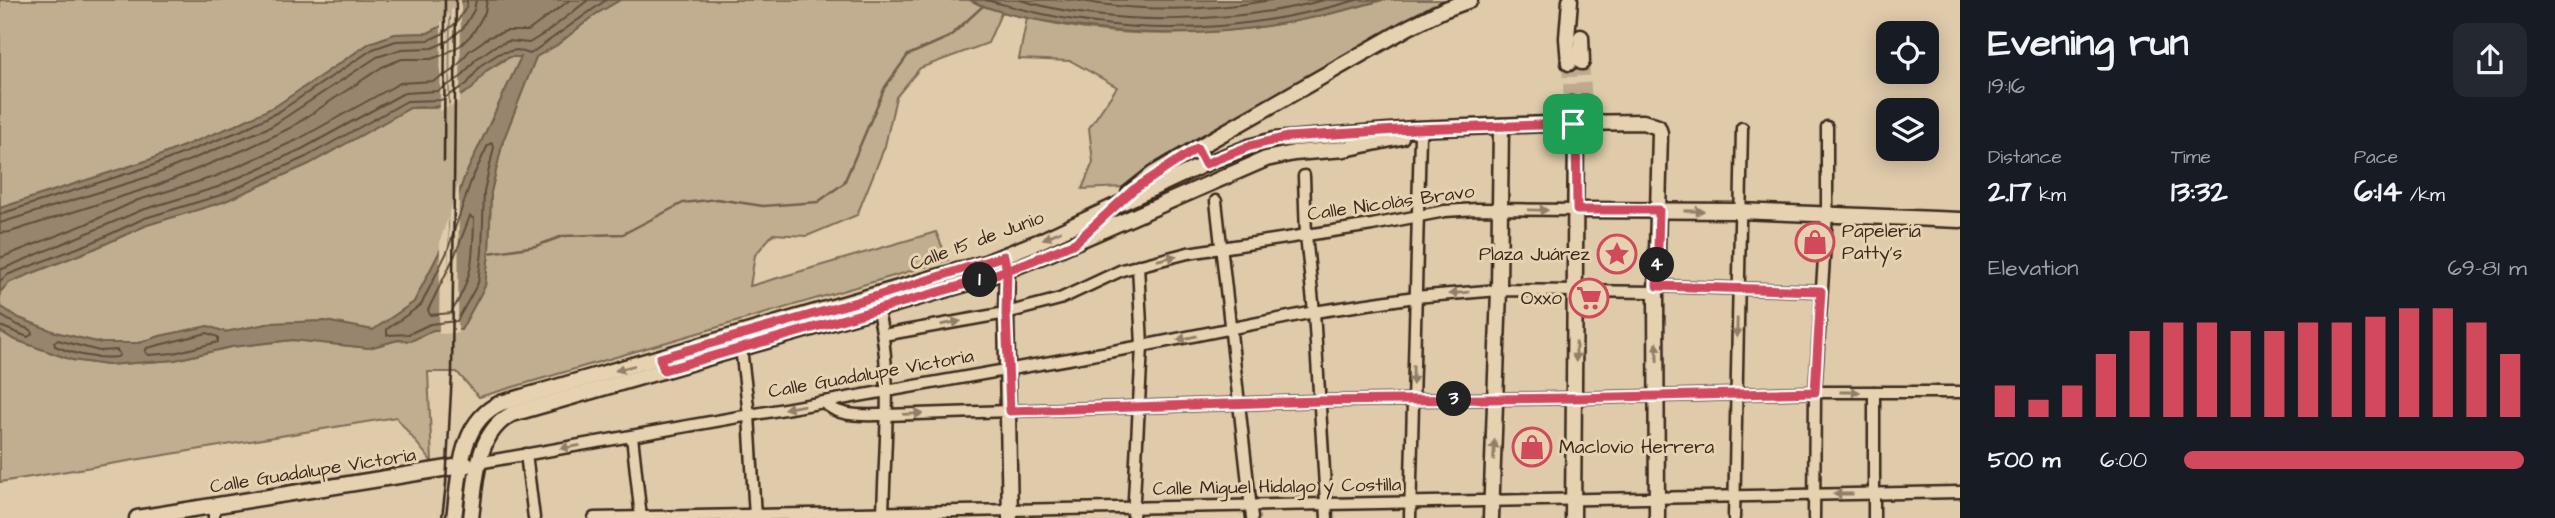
<!DOCTYPE html>
<html lang="en">
<head>
<meta charset="utf-8">
<style>
  body { margin:0; font-family:"Architects Daughter",sans-serif; background:#242831; color:#f1f3f6; height:100vh; display:flex; flex-direction:column; font-size:26px; white-space:nowrap }
  * { box-sizing:border-box; margin:0 }
  p { font-size:23px; color:#9ea1a6 }
  .icon { flex:none; width:38px; height:38px; fill:none; stroke:currentColor; stroke-width:2; stroke-linecap:round; stroke-linejoin:round }
  .map { position:relative; flex:1; overflow:hidden }
  .drawer { display:flex; flex-direction:column; background:#171b24; width:595px }
  .drawer>* { flex:none }
  .tools { position:absolute; left:1876px; top:21px; display:grid; gap:14px }
  .tools a { display:grid; place-items:center; width:63px; height:63px; border-radius:14px; background:#171b24; box-shadow:0 4px 18px #0003; font-size:35px }
  .pin { position:absolute; display:grid; place-items:center; width:60px; height:60px; color:#fff; margin:-30px; border-radius:14px; box-shadow:0 4px 10px #0006 }
  .km { position:absolute; width:35px; height:35px; margin:-18px; border-radius:50%; background:#222; color:#fff; font-size:19px; line-height:35px; text-align:center }
  .round { display:grid; place-items:center; flex:none; width:74px; height:74px; border-radius:14px; background:#242831 }
  .summary { display:flex; align-items:center; justify-content:space-between; height:119px; padding:0 28px }
  h1 { font-size:38px; font-weight:800; line-height:52px }
  .metrics { display:grid; grid-template-columns:repeat(3,1fr); gap:10px; height:119px; padding:7px 28px }
  .metrics div { display:grid; align-content:center }
  .metrics b { font-size:30px; font-weight:800 }
  .metrics small { font-size:19px; font-weight:400 }
  .metrics p { font-size:19px }
  .chart { height:196px; padding:14px 28px }
  .chart p { display:flex; justify-content:space-between }
  .chart svg { width:100%; height:126px; margin-top:7px; stroke:#d1495b; stroke-width:6 }
  ul { padding:0 28px; list-style:none; font-size:23px }
  li { display:grid; grid-template-columns:112px 84px 1fr; align-items:center; height:52px }
  li i { height:18px; border-radius:9px; background:#d1495b }
  main { display:flex; flex:1; min-height:0 }
  .map>svg:first-child { display:block }
  .green { fill:#c1ad90; stroke:#7e6c57; stroke-width:2 }
  .water { fill:#98856d; stroke:#73614d; stroke-width:2 }
  .pier { fill:#dfcaaa }
  .lines { fill:none; stroke-linecap:round; stroke-linejoin:round }
  .shore { stroke:#604e3e; stroke-width:2 }
  .stream { stroke:#73614d; stroke-width:2.5 }
  .primary-tunnel { stroke:#beaa8e; stroke-width:14; stroke-dasharray:14 7; stroke-linecap:butt }
  .street-casing { stroke:#3b2a1e; stroke-width:15 }
  .secondary-casing { stroke:#3b2a1e; stroke-width:19 }
  .primary-casing { stroke:#3b2a1e; stroke-width:19 }
  .street { stroke:#e6d1b0; stroke-width:10 }
  .secondary { stroke:#e6d1b0; stroke-width:14 }
  .primary { stroke:#e6d1b0; stroke-width:14 }
  .rail { stroke:#3b2a1e; stroke-width:2.5 }
  .oneway { fill:#907e67 }
  .route-casing { stroke:#fff; stroke-width:14 }
  .route { stroke:#d1495b; stroke-width:9 }
  .labels { text-anchor:middle; dominant-baseline:central; stroke-width:6; stroke-linejoin:round; paint-order:stroke }
  .street-label { font-size:19px; fill:#3b2a1e; stroke:#e6d1b0 }
  .poi-label { font-size:19px; fill:#3b2a1e; stroke:#e6d1b0; text-anchor:start }
</style>
</head>
<body>
<main>
<div class="map">
<svg width="1960" height="518" viewBox="0 0 1960 518">
  <rect width="100%" height="100%" fill="#dfcaaa"/>
  <filter id="ink" filterUnits="userSpaceOnUse"><feTurbulence type="fractalNoise" baseFrequency=".0143" numOctaves="2"/><feDisplacementMap in="SourceGraphic" scale="14" xChannelSelector="R" yChannelSelector="G"/><feConvolveMatrix kernelMatrix="1 2 1 2 8 2 1 2 1" color-interpolation-filters="sRGB"/></filter>
  <g filter="url(#ink)">
    <!-- green -->
    <g class="green">
      <path d="M0 0H466L460 3 451 18 440 27 428 33 395 34 370 43 276 106 236 125 149 160 0 208Z"/>
      <path d="M620 0H970L982 6 1002 11 988 43 920 68 896 97 885 146 857 215 807 236 773 234 755 255 750 286 936 232 948 260 479 397 457 372H428L432 462 396 417 0 482V331L13 339 72 360 107 365 175 360 231 347 293 340 369 348 398 340 411 341 433 330H461L485 286 489 253 491 192 503 141 536 57 557 45 596 14Z"/>
      <path d="M1382 0H1453L1432 5 1124 187 1082 189 1093 162 1089 128 1117 87 1071 61 1019 59 1027 18C1050 22 1073 28 1096 30 1194 41 1288 28 1382 0Z"/>
      <path d="M510 57H521L464 178 441 249 414 302 373 330 325 321 272 323 225 332 208 326 160 336 139 343H101L55 332 19 318 0 306V292L10 282 96 248 147 225 223 202 309 164 410 108H436L486 71Z"/>
    </g>
    <!-- water -->
    <g class="water">
      <path d="M466 0H620L596 14 557 45 536 57 503 141 491 192 489 253 485 286 461 330H433L411 341 398 340 369 348 293 340 231 347 175 360 107 365 72 360 13 339 0 331V306L19 318 55 332 101 343H139L160 336 208 326 225 332 272 323 325 321 373 330 414 302 441 249 464 178 521 57H510L503 60 486 71 472 89 443 106 410 108 309 164 223 202 147 225 96 248 30 274 10 282 0 292V208L149 160 236 125 276 106 370 43 395 34 428 33 440 27 451 18 460 3Z"/>
      <path d="M970 0H1382C1274 32 1173 43 1062 24 1031 19 998 14 970 0Z"/>
    </g>
    <!-- pier -->
    <g class="pier">
      <path d="M458 0H461L460 101 450 107 451 11Z"/>
      <path d="M449 14 448 107 440 111 441 22Z"/>
      <path d="M459 183 458 333 439 334 440 241 448 217V291L449 213Z"/>
    </g>
    <g class="lines">
      <!-- shore -->
      <g class="shore">
        <path d="M985 0C1022 9 1058 19 1096 23 1183 35 1273 24 1357 0"/>
        <path d="M1020 0C1111 27 1232 24 1324 0"/>
        <path d="M1075 0C1139 12 1208 11 1272 0"/>
        <path d="M492 143 494 147 484 191 482 252 478 283 457 321 430 324 409 334 387 335V329L421 305 447 252 471 181 488 145Z"/>
        <path d="M0 214 151 166 240 131 280 111 373 49 396 41 429 40 444 33 457 22 467 6V0"/>
        <path d="M470 216 474 219C473 261 473 277 451 313L430 315 428 310 455 255Z"/>
        <path d="M0 223 154 175 272 126 377 57 402 49 432 48 448 41 464 27 474 10 476 0"/>
        <path d="M0 233 10 232 158 185 246 149 290 128 382 67 402 59H431L445 54 461 45 473 33 485 12 487 0"/>
        <path d="M0 258 86 224 138 200 214 177 297 140 400 83 434 81 454 70 469 51 489 37 506 31H528L570 0"/>
        <path d="M0 270 142 210 218 187 302 149 404 93 438 91 461 77 476 59 495 46 509 41 529 43 547 32 588 0"/>
        <path d="M0 281 7 275 93 242 145 218 221 195 306 157 407 101 441 100 467 84 481 65 500 53 517 50 530 54 606 0"/>
        <path d="M0 315 15 324 31 330 32 334 28 337 0 326"/>
        <path d="M207 333 218 337V342L174 353 149 355 145 352 147 348Z"/>
        <path d="M58 340 99 351 117 350 120 355 117 357C97 359 75 355 55 346L54 342Z"/>
      </g>
      <!-- stream -->
      <path class="stream" d="M489 253 536 246 563 236 623 234 683 203 717 199 763 206 818 202 844 183 885 87 908 55 949 37 983 6"/>
      <!-- primary-tunnel -->
      <g class="primary-tunnel">
        <path d="M1582 62 1585 103"/>
        <path d="M1569 63 1571 104"/>
      </g>
      <defs>
        <g id="street">
          <path d="M1304 176 1306 235 1314 312 1327 518"/>
          <path d="M1216 201 1252 518"/>
          <path d="M1657 286 1821 291"/>
          <path d="M877 308C894 373 884 451 883 517"/>
          <path d="M883 335 1006 313 1060 299 1122 270 1188 253 1372 225 1445 211 1477 209 1577 210"/>
          <path d="M741 348 749 415 755 517"/>
          <path d="M824 402C838 418 865 415 885 415L1320 401 1575 398 1815 392H1960"/>
          <path d="M632 436 641 518"/>
          <path d="M526 454 534 518"/>
          <path d="M478 463 1142 346 1314 312 1415 297 1499 290 1656 292"/>
          <path d="M214 506V518"/>
          <path d="M594 518 1960 492"/>
          <path d="M1133 518 1142 346 1138 265"/>
          <path d="M1410 518 1420 136 1414 129"/>
          <path d="M1734 518 1742 128"/>
          <path d="M1814 518 1815 392 1827 214V127"/>
          <path d="M1874 518V392"/>
        </g>
        <g id="secondary">
          <path d="M1197 148 1409 27 1443 10 1470 0"/>
          <path d="M1577 210 1739 211 1960 220"/>
          <path d="M1004 256 1007 271 1006 313 1010 518"/>
          <path d="M1491 518 1499 290 1501 126"/>
          <path d="M1573 518 1576 129 1573 123 1643 122 1658 127 1660 133 1656 292 1657 518"/>
        </g>
        <g id="primary">
          <path d="M1581 37 1582 62"/>
          <path d="M1569 63 1567 38 1570 0"/>
          <path d="M1568 129C1585 128 1585 117 1585 103"/>
          <path d="M1129 193 1153 174 1197 148 1205 164"/>
          <path d="M137 518 467 465"/>
          <path d="M454 518C460 477 458 422 501 403L985 263 1040 241 1205 164 1249 147 1274 140 1414 129 1573 123 1571 104"/>
          <path d="M471 518C476 482 475 433 512 414L986 278 1048 254 1266 159 1294 153 1345 149 1401 137"/>
        </g>
      </defs>
      <!-- street casing -->
      <use href="#street" class="street-casing"/>
      <!-- secondary casing -->
      <use href="#secondary" class="secondary-casing"/>
      <!-- primary casing -->
      <use href="#primary" class="primary-casing"/>
      <!-- street -->
      <use href="#street" class="street"/>
      <!-- secondary -->
      <use href="#secondary" class="secondary"/>
      <!-- primary -->
      <use href="#primary" class="primary"/>
      <!-- rail -->
      <g class="rail">
        <path d="M444 161 445 0"/>
        <path d="M442 518 446 484 452 373 456 0"/>
      </g>
    </g>
    <!-- one-way arrows -->
    <defs><path id="oneway-solid" d="M-6-.8H1V-3.2L6.5 0L1 3.2V.8H-6Z" transform="scale(1.75)"/></defs>
    <g class="oneway">
      <use href="#oneway-solid" transform="translate(1538 210) rotate(1)"/>
      <use href="#oneway-solid" transform="translate(1694 211)"/>
      <use href="#oneway-solid" transform="translate(1052 235) rotate(155)"/>
      <use href="#oneway-solid" transform="translate(1167 258) rotate(-13)"/>
      <use href="#oneway-solid" transform="translate(1459 293) rotate(175)"/>
      <use href="#oneway-solid" transform="translate(951 323) rotate(-10)"/>
      <use href="#oneway-solid" transform="translate(1737 328) rotate(91)"/>
      <use href="#oneway-solid" transform="translate(1187 338) rotate(169)"/>
      <use href="#oneway-solid" transform="translate(1576 352) rotate(91)"/>
      <use href="#oneway-solid" transform="translate(1657 352) rotate(-91)"/>
      <use href="#oneway-solid" transform="translate(625 368) rotate(165)"/>
      <use href="#oneway-solid" transform="translate(1413 375) rotate(91)"/>
      <use href="#oneway-solid" transform="translate(1850 392)"/>
      <use href="#oneway-solid" transform="translate(794 407) rotate(170)"/>
      <use href="#oneway-solid" transform="translate(913 414) rotate(-2)"/>
      <use href="#oneway-solid" transform="translate(570 447) rotate(171)"/>
      <use href="#oneway-solid" transform="translate(1494 450) rotate(-88)"/>
      <use href="#oneway-solid" transform="translate(1843 494) rotate(180)"/>
    </g>
  </g>
  <g class="lines" filter="url(#ink)">
    <defs>
      <path id="route" d="M1573 124 1414 129 1288 137 1250 146 1205 164 1197 148 1133 190 1075 243 1029 262 974 282 664 370 660 358 877 296 1004 256 1007 271 1006 313 1010 411 1320 401 1575 398 1815 392 1821 291 1657 286 1659 210H1577L1576 128 1573 124"/>
    </defs>
    <!-- route casing -->
    <use href="#route" class="route-casing"/>
    <!-- route -->
    <use href="#route" class="route"/>
  </g>
  <!-- icons -->
  <defs>
    <symbol id="shop-ring" viewBox="-11 -11 22 22"><circle r="9.5" fill="#e6d1b0" stroke="#d1495b" stroke-width="1.5"/><path d="M-5-2.5h2.3a2.7 3.5 0 0 1 5.4 0H5L5.5 6h-11ZM-1.5-2.5h3a1.5 2.3 0 0 0-3 0Z" fill="#d1495b"/></symbol>
    <symbol id="sight-ring" viewBox="-11 -11 22 22"><circle r="9.5" fill="#e6d1b0" stroke="#d1495b" stroke-width="1.5"/><path d="M0-6L1.8-2.2L6-1.7L2.9 1.2L3.7 5.4L0 3.3L-3.7 5.4L-2.9 1.2L-6-1.7L-1.8-2.2Z" fill="#d1495b"/></symbol>
    <symbol id="supermarket-ring" viewBox="-11 -11 22 22"><circle r="9.5" fill="#e6d1b0" stroke="#d1495b" stroke-width="1.5"/><path d="M-6-5.5h2.5l.6 2H6L4.5 2H-2.5L-4.4-4H-6ZM-1.5 3.2a1.3 1.3 0 1 0 .1 0ZM3 3.2a1.3 1.3 0 1 0 .1 0Z" fill="#d1495b"/></symbol>
  </defs>
  <g fill-rule="evenodd">
    <use href="#shop-ring" x="1793" y="220" width="44" height="44"/>
    <use href="#sight-ring" x="1595" y="232" width="44" height="44"/>
    <use href="#supermarket-ring" x="1567" y="276" width="44" height="44"/>
    <use href="#shop-ring" x="1510" y="425" width="44" height="44"/>
  </g>
  <g class="labels">
    <!-- street labels -->
    <g class="street-label">
      <text transform="translate(1391 203) rotate(-8)">Calle Nicolás Bravo</text>
      <text transform="translate(977 241) rotate(-20)">Calle 15 de Junio</text>
      <text transform="translate(871 374) rotate(-10)">Calle Guadalupe Victoria</text>
      <text transform="translate(313 471) rotate(-9)">Calle Guadalupe Victoria</text>
      <text transform="translate(1277 487) rotate(-1)">Calle Miguel Hidalgo y Costilla</text>
    </g>
    <!-- poi labels -->
    <g class="poi-label">
      <text x="1842" y="231">Papelería<tspan x="1842" dy="22">Patty's</tspan></text>
      <text x="1590" y="254" text-anchor="end">Plaza Juárez</text>
      <text x="1562" y="298" text-anchor="end">Oxxo</text>
      <text x="1559" y="447">Maclovio Herrera</text>
    </g>
  </g>
</svg>
<div class="tools">
<a><svg class="icon" aria-label="locate" viewBox="0 0 24 24"><circle cx="12" cy="12" r="6"/><path d="M12 2v4M12 18v4M2 12h4M18 12h4"/></svg></a>
<a><svg class="icon" aria-label="layers" viewBox="0 0 24 24"><path d="M12 4l9 5-9 5-9-5zM3 14l9 5 9-5"/></svg></a>
</div>
<div class="pin" style="left:1573px;top:124px;background:#1e9e55"><svg class="icon" aria-label="arrive" viewBox="0 0 24 24"><path d="M6 21V4h12l-3 4 3 4H6"/></svg></div>
<b class="km" style="left:980px;top:280px">1</b>
<b class="km" style="left:1454px;top:399px">3</b>
<b class="km" style="left:1657px;top:265px">4</b>
</div>
<section class="drawer">
<div class="summary"><div><h1>Evening run</h1><p>19:16</p></div><a class="round"><svg class="icon" aria-label="share" viewBox="0 0 24 24"><path d="M12 15V3M7 8l5-5 5 5M5 13v7h14v-7"/></svg></a></div>
<div class="metrics">
<div><p>Distance</p><b>2.17<small> km</small></b></div>
<div><p>Time</p><b>13:32</b></div>
<div><p>Pace</p><b>6:14<small> /km</small></b></div>
</div>
<div class="chart"><p><span>Elevation</span>69–81 m</p>
<svg viewBox="0 0 160 44" preserveAspectRatio="none"><path d="M5 44V33M15 44V38M25 44V33M35 44V22M45 44V14M55 44V11M65 44V11M75 44V14M85 44V14M95 44V11M105 44V11M115 44V9M125 44V6M135 44V6M145 44V11M155 44V22"/></svg>
</div>
<ul>
<li><b>500 m</b>6:00<i style="width:99%"></i></li>
</ul>
</section>
</main>
</body>
</html>
